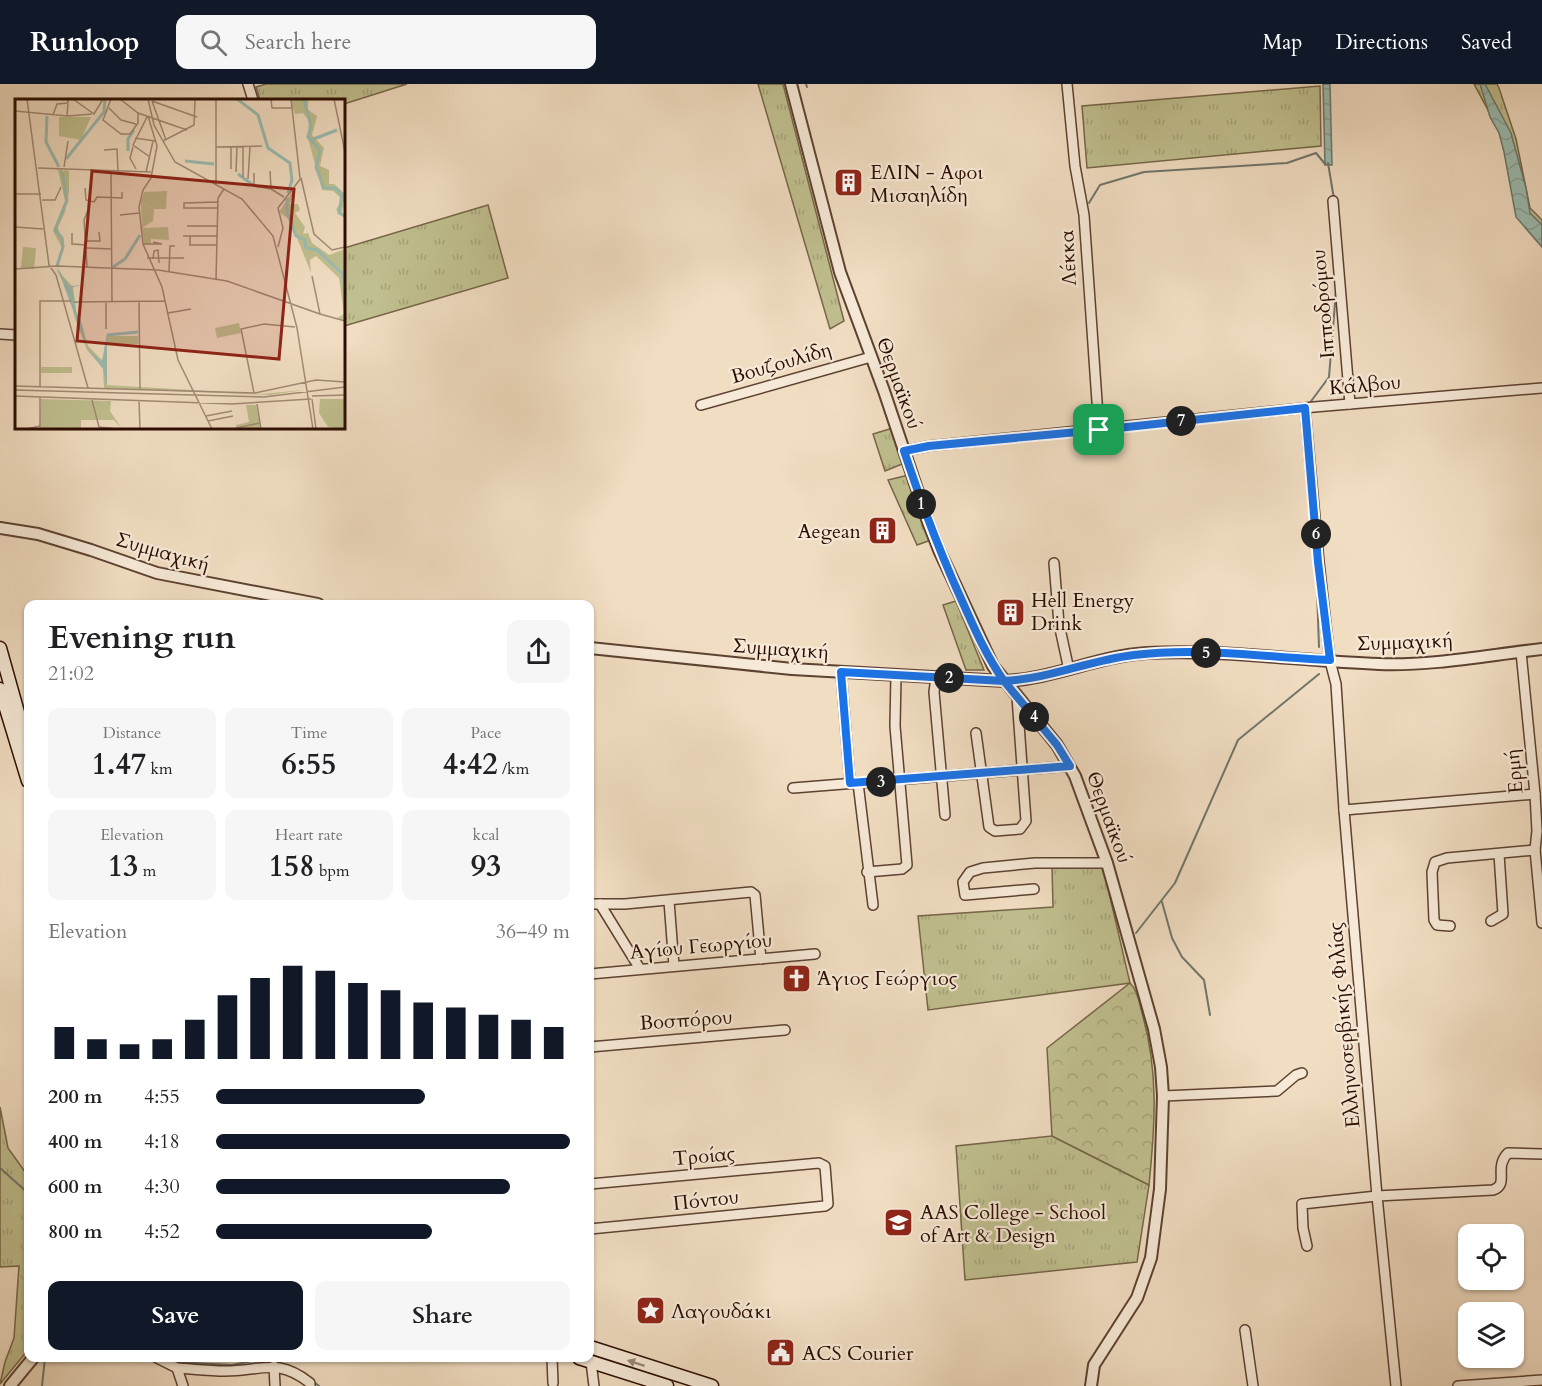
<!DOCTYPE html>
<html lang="en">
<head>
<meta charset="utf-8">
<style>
  body { margin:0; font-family:Cardo,serif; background:#f6f6f6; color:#202124; height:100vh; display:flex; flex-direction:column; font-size:22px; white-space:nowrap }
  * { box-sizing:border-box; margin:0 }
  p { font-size:20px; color:#757577 }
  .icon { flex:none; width:33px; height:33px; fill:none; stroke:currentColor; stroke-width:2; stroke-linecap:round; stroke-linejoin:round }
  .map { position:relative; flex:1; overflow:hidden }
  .sheet { position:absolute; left:24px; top:516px; width:570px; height:762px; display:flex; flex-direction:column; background:#fff; border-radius:12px; box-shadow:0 2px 4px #0004 }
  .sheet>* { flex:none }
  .tools { position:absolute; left:1458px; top:1140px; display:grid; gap:12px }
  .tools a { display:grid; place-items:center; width:66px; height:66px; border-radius:12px; background:#fff; box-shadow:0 2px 4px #0004; font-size:30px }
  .pin { position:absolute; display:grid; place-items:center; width:51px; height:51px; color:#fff; margin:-26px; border-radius:12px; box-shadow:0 3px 9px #0006 }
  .km { position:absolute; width:30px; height:30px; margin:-15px; border-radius:50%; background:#222; color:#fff; font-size:16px; line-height:30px; text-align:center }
  .round { display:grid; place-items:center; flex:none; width:63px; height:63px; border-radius:12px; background:#f6f6f6 }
  .summary { display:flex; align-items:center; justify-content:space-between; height:102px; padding:0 24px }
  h1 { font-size:33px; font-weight:800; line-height:45px }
  .stats { display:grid; grid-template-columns:repeat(3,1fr); gap:9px; height:102px; padding:6px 24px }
  .stats div { display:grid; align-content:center; border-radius:12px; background:#f6f6f6; text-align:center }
  .stats b { font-size:30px; font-weight:800 }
  .stats small { font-size:16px; font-weight:400 }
  .stats p { font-size:16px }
  .chart { height:168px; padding:12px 24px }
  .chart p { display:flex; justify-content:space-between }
  .chart svg { width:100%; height:108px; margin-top:6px; stroke:#111827; stroke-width:6 }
  .action { display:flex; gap:12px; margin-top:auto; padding:12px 24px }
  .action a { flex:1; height:69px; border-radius:12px; background:#111827; color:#fff; font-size:24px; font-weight:800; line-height:69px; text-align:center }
  .action a+a { background:#f6f6f6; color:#202124 }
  ul { padding:0 24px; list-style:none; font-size:20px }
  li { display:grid; grid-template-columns:96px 72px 1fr; align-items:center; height:45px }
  li i { height:15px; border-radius:8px; background:#111827 }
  header { display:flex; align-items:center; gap:36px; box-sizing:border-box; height:84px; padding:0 30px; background:#111827; color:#fff }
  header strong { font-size:28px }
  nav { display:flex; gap:33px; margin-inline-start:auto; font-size:21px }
  .search { width:420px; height:54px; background:#f6f6f6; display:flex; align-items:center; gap:15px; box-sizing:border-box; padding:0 21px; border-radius:12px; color:#757577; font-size:22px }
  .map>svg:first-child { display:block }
  .grass { fill:url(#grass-tufts); stroke:#766648; stroke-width:1.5 }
  .forest { fill:url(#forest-crowns); stroke:#766648; stroke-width:1.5 }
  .water { fill:url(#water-waves); stroke:#6f766b; stroke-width:1.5 }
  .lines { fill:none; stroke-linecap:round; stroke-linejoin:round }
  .stream { stroke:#6f766b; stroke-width:2 }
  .minor-casing { stroke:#5d4131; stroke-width:12 }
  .tertiary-casing { stroke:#5d4131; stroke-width:14 }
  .secondary-casing { stroke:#2c0d01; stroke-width:15 }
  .minor { stroke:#f6e9d7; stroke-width:9 }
  .tertiary { stroke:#f6e9d7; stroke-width:10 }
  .secondary { stroke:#f6e9d7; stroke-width:12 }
  .oneway { fill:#9b8677 }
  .route-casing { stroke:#fff; stroke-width:12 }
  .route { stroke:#1a73e8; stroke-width:8 }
  .labels { text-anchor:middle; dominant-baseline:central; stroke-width:4.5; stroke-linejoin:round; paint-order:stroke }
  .poi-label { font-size:20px; fill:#2c0d01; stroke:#f6e9d7; text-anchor:start }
  .street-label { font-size:20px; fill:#2c0d01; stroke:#f6e9d7 }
  .inset-river { fill:none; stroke:#9bbcb1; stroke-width:3 }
  .inset-road { fill:none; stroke:#a28a75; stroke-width:1.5 }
  .view { fill:#8f2418; fill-opacity:0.15; stroke:#8f2418; stroke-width:3 }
  .inset-edge { fill:none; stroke:#2c0d01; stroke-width:3 }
</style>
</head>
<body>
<header>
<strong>Runloop</strong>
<div class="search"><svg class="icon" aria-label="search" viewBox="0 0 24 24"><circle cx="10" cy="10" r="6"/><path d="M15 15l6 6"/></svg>Search here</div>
<nav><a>Map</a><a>Directions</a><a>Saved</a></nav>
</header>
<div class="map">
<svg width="1542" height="1302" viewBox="0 0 1542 1302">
  <defs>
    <pattern id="grass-tufts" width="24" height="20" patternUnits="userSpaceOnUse" patternTransform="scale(1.5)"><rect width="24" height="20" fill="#c0bf8f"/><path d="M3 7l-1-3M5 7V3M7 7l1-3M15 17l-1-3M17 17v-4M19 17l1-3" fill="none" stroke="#a5a37a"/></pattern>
    <pattern id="forest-crowns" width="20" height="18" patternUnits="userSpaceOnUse" patternTransform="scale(1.5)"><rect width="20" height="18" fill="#c0bf8f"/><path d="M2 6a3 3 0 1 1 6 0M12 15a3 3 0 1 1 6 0" fill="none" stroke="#a5a37a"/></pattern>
    <pattern id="water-waves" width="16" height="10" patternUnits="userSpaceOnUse" patternTransform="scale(1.5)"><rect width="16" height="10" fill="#9bbcb1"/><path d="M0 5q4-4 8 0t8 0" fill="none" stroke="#86a096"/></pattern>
  </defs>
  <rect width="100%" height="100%" fill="#f1ddc2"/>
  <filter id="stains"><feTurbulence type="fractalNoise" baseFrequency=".00333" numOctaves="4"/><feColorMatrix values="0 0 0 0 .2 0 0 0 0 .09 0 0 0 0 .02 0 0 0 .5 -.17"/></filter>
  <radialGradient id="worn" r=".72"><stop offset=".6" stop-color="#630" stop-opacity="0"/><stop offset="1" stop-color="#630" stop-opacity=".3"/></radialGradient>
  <!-- grass -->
  <g class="grass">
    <path d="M266 0H407L344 20V16H260L256 3Z"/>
    <path d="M758 0H783L844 237 830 245Z"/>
    <path d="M1474 0H1497L1499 4 1516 55 1530 124 1542 136V158L1515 125 1503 54Z"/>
    <path d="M1320 2 1321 62 1087 84 1082 22Z"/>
    <path d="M488 121 508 194 344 242V164Z"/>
    <path d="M893 344 907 378 885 387 873 350Z"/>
    <path d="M909 391 934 455 917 461 888 396Z"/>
    <path d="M956 517 984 586H966L943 521Z"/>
    <path d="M1052 783H1103L1130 899 928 926 918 832 1053 823Z"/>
    <path d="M0 1023 8 1064 28 1092V1266L0 1300 5 1278 14 1254 19 1182 0 1183Z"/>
    <path d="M1052 1052 1149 1101 1137 1178 965 1196 956 1062Z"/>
  </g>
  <!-- forest -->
  <path class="forest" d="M1130 899C1138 907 1139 918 1142 929 1159 988 1155 1041 1149 1101L1052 1052 1047 964Z"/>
  <!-- water -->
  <g class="water">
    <path d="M1323 0H1330L1332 81H1325Z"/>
    <path d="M1480 0H1485L1511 49 1526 104 1530 129 1542 141V163L1516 133 1504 68 1499 49 1490 33Z"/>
  </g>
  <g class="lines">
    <!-- stream -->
    <g class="stream">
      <path d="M806 0 807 3"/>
      <path d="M1328 79 1334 115"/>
      <path d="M1089 119 1100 101 1144 88 1287 79 1316 69 1325 80"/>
      <path d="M1309 320 1329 293 1336 207"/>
      <path d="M1306 387 1317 507 1319 563"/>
      <path d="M1162 818 1172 854 1182 873 1204 896 1210 931"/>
      <path d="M1136 849 1175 799 1238 656 1319 590"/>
      <path d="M0 1084 28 1109"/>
      <path d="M175 1278 232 1281 267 1274 284 1281"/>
      <path d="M303 1289 319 1302"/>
      <path d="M42 1302 45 1274"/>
    </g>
    <defs>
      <g id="minor">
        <path d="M248 0 253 16"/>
        <path d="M1067 0 1075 82 1084 131 1099 346"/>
        <path d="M1333 117 1350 320"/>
        <path d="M0 250 16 251"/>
        <path d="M701 321 871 273"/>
        <path d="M1305 324 1319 478 1330 577 1336 600 1344 726 1377 1112 1396 1302"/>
        <path d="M904 367 929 362 1314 323 1542 304"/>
        <path d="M1054 479 1059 540 1069 586"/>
        <path d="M1521 568 1535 710 1537 747 1535 766 1542 839"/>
        <path d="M841 588 850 699"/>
        <path d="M936 593 934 608 945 731"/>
        <path d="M976 649 989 743 995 747 1020 745 1026 737 1017 613"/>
        <path d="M858 699 873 821"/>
        <path d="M793 704 1070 682"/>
        <path d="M1344 726 1535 710"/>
        <path d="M867 788 902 785 907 781 895 642 896 591"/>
        <path d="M1034 805 965 811 963 798 970 788 983 784 1035 779H1107"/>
        <path d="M669 817 674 882"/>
        <path d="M590 820H625L751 808 755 811 761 875"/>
        <path d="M600 820 640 885"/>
        <path d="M1491 837 1503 830 1499 770"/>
        <path d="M1450 842 1437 841 1434 836 1432 788 1435 778 1447 774 1535 766"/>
        <path d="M590 890 815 870"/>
        <path d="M590 963 785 946"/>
        <path d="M1163 1012 1277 1007 1296 991 1302 989"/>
        <path d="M590 1100 819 1079 825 1082 828 1120 825 1122 590 1145"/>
        <path d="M1307 1162 1303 1144 1302 1120 1377 1112 1493 1106C1510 1100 1493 1084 1508 1069L1542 1070"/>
        <path d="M1245 1246 1253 1302"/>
        <path d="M157 1274 177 1284 183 1302"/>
        <path d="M552 1274 553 1299"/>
        <path d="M591 1278 594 1302"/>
        <path d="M274 1282 275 1302"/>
        <path d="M177 1284C193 1285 209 1287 225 1287 262 1287 277 1273 310 1299V1302"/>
        <path d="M1458 1302 1542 1296"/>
      </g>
      <g id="tertiary">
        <path d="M791 0 840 188 884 307 928 438 939 466 993 582 1057 661 1075 692 1107 779 1154 945 1161 983 1163 1012 1160 1105 1151 1174 1137 1214 1094 1281 1091 1302"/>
        <path d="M0 444 38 450 91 466 157 489 318 520"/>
        <path d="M590 564 792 585 1004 597C1053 595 1098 572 1147 569 1224 565 1301 577 1379 580 1433 582 1488 571 1542 565"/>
        <path d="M10 1302 33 1274"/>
      </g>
      <g id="secondary">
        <path d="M0 564 28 664"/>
        <path d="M0 605 28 697"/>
        <path d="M590 1263 712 1302"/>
        <path d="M579 1274 667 1302"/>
      </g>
    </defs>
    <!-- minor casing -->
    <use href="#minor" class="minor-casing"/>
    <!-- tertiary casing -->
    <use href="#tertiary" class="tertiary-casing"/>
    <!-- secondary casing -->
    <use href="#secondary" class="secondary-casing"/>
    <!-- minor -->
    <use href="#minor" class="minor"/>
    <!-- tertiary -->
    <use href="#tertiary" class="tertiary"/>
    <!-- secondary -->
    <use href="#secondary" class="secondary"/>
  </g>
  <!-- one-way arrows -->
  <defs><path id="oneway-solid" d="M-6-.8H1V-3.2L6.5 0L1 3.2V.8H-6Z" transform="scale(1.5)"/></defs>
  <use class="oneway" href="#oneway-solid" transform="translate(636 1279) rotate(-162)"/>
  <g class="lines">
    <defs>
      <path id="route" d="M1099 346 929 362 904 367C922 421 939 467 963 519 975 546 987 573 1004 597L841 588 850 699 1070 682 1057 661 1004 597C1049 595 1090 576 1134 571 1199 563 1265 573 1330 576L1318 478 1305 324 1099 346"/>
    </defs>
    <!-- route casing -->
    <use href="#route" class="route-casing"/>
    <!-- route -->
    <use href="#route" class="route"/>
  </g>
  <!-- icons -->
  <defs>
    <symbol id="building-square" viewBox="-11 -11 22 22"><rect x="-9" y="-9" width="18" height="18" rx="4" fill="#8f2418" stroke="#f6e9d7"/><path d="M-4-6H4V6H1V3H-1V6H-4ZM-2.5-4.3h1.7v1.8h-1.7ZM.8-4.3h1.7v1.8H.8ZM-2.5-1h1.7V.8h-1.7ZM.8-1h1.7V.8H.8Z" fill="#fff"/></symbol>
    <symbol id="church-square" viewBox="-11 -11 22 22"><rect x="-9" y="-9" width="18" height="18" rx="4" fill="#8f2418" stroke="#f6e9d7"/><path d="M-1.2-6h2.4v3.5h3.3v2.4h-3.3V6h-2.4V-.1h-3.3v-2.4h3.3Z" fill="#fff"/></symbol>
    <symbol id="university-square" viewBox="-11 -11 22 22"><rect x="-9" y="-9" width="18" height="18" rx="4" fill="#8f2418" stroke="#f6e9d7"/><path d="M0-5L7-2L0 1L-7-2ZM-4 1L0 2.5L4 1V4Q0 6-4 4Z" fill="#fff"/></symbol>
    <symbol id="sight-square" viewBox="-11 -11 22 22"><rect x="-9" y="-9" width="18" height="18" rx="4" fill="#8f2418" stroke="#f6e9d7"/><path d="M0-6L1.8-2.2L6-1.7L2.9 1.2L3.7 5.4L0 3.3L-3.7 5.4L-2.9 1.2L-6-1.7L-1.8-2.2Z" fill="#fff"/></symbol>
    <symbol id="civic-square" viewBox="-11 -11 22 22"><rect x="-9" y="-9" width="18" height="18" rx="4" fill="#8f2418" stroke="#f6e9d7"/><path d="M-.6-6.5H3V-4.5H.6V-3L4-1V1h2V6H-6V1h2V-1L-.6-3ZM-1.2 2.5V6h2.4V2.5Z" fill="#fff"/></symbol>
  </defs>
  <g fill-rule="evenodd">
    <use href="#building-square" x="832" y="82" width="33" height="33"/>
    <use href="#building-square" x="866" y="430" width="33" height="33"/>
    <use href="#building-square" x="994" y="512" width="33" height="33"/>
    <use href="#church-square" x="780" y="878" width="33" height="33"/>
    <use href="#university-square" x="882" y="1122" width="33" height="33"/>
    <use href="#sight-square" x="634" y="1210" width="33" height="33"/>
    <use href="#civic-square" x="764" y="1252" width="33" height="33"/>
  </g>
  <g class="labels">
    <!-- poi labels -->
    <g class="poi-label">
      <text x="870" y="88">ΕΛΙΝ - Αφοι<tspan x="870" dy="23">Μισαηλίδη</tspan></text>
      <text x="861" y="447" text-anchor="end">Aegean</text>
      <text x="1031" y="516">Hell Energy<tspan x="1031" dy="23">Drink</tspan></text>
      <text x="817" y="894">Άγιος Γεώργιος</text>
      <text x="920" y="1128">AAS College - School<tspan x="920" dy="23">of Art &amp; Design</tspan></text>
      <text x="671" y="1227">Λαγουδάκι</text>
      <text x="802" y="1269">ACS Courier</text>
    </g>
    <!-- street labels -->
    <g class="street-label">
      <text transform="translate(1068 174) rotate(-93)">Λέκκα</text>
      <text transform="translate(1323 220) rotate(-95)">Ιπποδρόμου</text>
      <text transform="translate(781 279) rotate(-16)">Βουζουλίδη</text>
      <text transform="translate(899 299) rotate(70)">Θερμαϊκού</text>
      <text transform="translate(1365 301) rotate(-5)">Κάλβου</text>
      <text transform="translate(163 468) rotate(16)">Συμμαχική</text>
      <text transform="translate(1405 558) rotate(-2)">Συμμαχική</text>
      <text transform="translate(781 565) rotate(4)">Συμμαχική</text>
      <text transform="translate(1514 687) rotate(-95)">Ερμή</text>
      <text transform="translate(1109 733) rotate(70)">Θερμαϊκού</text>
      <text transform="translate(701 862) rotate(-5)">Αγίου Γεωργίου</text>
      <text transform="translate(686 936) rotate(-4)">Βοσπόρου</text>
      <text transform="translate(1344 941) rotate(-95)">Ελληνοσερβικής Φιλίας</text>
      <text transform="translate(704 1072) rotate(-5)">Τροίας</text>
      <text transform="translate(706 1116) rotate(-6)">Πόντου</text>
    </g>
  </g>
  <!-- overview -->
  <g transform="translate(15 15)">
    <rect width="330" height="330" fill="#f1ddc2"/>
    <path d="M275 0H294L292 10 302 17 297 36 309 49 305 67 314 71V85H319L330 95 327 113 330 120 321 111 327 100 318 92 307 91 293 39 294 21 288 14 280 15ZM44 18H76L66 41 44 37ZM47 70 49 76V71L54 72V92L50 113 43 128 48 148 42 166 47 149 38 132 50 102 43 71ZM279 90 275 105H283L285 111 280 114 290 128 288 135 293 134 297 144 314 156 330 150V222L322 219 329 215 324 179 301 157 295 161 296 174 275 121 264 113ZM152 92 151 110H139L126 103 129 93ZM153 128 154 141 136 140V145H129L127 129ZM8 148 21 149 19 170 6 169ZM41 170 58 188 62 219 67 226 73 247 87 261 91 247 92 286 247 295 289 291 255 296 89 289 88 269 72 251 60 220 55 195ZM224 224 226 234 202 239 200 229ZM92 237H123V245H92ZM26 268H57V274H26ZM26 300 96 302 95 312 107 330 99 321H66V330H13L24 329ZM305 300H330L329 330 313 328 304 314ZM231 306H241L246 329 222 330 221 326 234 323Z" fill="#c0bf8f"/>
    <path d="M126 103 139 110 138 122 127 129Z" fill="#c0bf8f"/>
    <path d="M42 168 54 187 71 186 57 188 61 212 67 225 72 249 87 263 92 234V288L88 270 72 249Z" fill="#9bbcb1"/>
    <path class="inset-river" d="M222 0 243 16 253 49 275 64 277 81 273 94M289 0 296 27 293 38 305 51 301 68 309 89H320L327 95 324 114 330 117M32 17 31 43 44 68M296 41 322 31M113 52V40L119 31M51 60 89 13 90 0M170 62 199 65M223 75 238 86M272 99V113L281 137 290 141 291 149 302 151 328 175 330 196M42 167 48 148 47 139 40 131 52 101 47 72M98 168 110 160 125 136M92 236 123 233"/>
    <path class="inset-road" d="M12 0 34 166 41 176 73 289M58 0 79 15 88 0M96 0 88 21 106 35H115L123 24V14M105 0 123 14 172 31M133 0 139 26 160 63 227 100 258 137 282 229 298 330M201 0V85M256 0 257 9H277M276 0 285 79M319 0 330 53M137 2 182 18M137 2 151 41M94 9 106 21 121 25M0 12 52 17 53 4M38 16 42 5 53 4V0M53 17 77 15M133 17 142 47 136 79 128 91 124 108 128 145 147 188 163 261 197 330M132 18 118 46 135 58M120 39 140 42M148 42 179 26 180 0M118 48 115 59 121 70M201 48 247 47M89 51 102 50 103 73M49 68 53 42M23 69 136 73M216 70V48M255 72 256 90 269 98M96 73 97 203M131 73 138 42M221 73 222 48M239 74V87L256 90M228 78V48M286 79 299 135 317 151 330 148M233 80 235 48M70 89 71 101 79 103 82 98 107 99V93M0 95H26M27 101H40L46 88M203 109H169V104L203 103M105 116 124 114M172 127H202M0 128 28 130M57 134V145L72 146M168 137H202M175 137V146H202M72 142H85L84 133M128 145H147L138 143M263 148 268 129 263 109 286 79M72 149 97 150M132 159H169M138 160 139 152 143 151 144 164M72 168 69 121 73 111M0 170 42 167 143 171 212 182 305 215 297 177M154 172 155 147H160M201 181 203 99 209 90M124 202 125 291M59 203 150 202M153 214 176 210M305 215 330 222M91 230V203M0 287 240 294 301 281 330 283M25 288V202H56M0 291 249 298 330 288M239 294 226 230 249 225 280 228M0 297 217 305 296 300M297 297 330 296M297 300 301 330M77 301 84 328 103 330M124 301 125 330M242 305 246 330M191 317 217 312M193 322 218 317M221 329 245 324M12 330 25 327V298"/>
    <path class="view" d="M77 72 279 90 264 260 62 242Z"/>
    <rect width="330" height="330" class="inset-edge"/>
  </g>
  <rect width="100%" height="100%" filter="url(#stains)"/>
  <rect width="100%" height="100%" fill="url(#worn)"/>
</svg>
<div class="tools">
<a><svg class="icon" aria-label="locate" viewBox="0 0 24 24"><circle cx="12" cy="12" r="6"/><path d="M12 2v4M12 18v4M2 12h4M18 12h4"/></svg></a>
<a><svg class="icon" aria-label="layers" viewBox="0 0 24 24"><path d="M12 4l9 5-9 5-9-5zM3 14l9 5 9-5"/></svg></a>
</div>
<div class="pin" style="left:1099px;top:346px;background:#1e9e55"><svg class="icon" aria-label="arrive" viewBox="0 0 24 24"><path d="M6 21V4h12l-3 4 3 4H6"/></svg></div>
<b class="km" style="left:921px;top:420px">1</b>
<b class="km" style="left:949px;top:594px">2</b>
<b class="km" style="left:881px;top:698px">3</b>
<b class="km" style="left:1034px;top:633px">4</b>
<b class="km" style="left:1206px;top:569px">5</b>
<b class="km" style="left:1316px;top:450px">6</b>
<b class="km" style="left:1181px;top:337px">7</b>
<section class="sheet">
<div class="summary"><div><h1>Evening run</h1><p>21:02</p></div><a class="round"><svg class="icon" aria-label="share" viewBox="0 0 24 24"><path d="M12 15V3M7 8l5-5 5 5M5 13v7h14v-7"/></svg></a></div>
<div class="stats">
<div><p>Distance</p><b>1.47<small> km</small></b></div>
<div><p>Time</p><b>6:55</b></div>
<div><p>Pace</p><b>4:42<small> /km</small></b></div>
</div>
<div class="stats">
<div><p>Elevation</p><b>13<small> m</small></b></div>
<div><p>Heart rate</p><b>158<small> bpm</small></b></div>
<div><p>kcal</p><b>93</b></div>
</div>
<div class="chart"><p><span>Elevation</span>36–49 m</p>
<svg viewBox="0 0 160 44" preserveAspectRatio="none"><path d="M5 44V31M15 44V36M25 44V38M35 44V36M45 44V28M55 44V18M65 44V11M75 44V6M85 44V8M95 44V13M105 44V16M115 44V21M125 44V23M135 44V26M145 44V28M155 44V31"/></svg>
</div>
<ul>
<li><b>200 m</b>4:55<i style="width:59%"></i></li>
<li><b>400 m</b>4:18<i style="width:100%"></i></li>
<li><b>600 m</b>4:30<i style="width:83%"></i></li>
<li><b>800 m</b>4:52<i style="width:61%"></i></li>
</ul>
<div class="action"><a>Save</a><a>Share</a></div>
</section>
</div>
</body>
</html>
